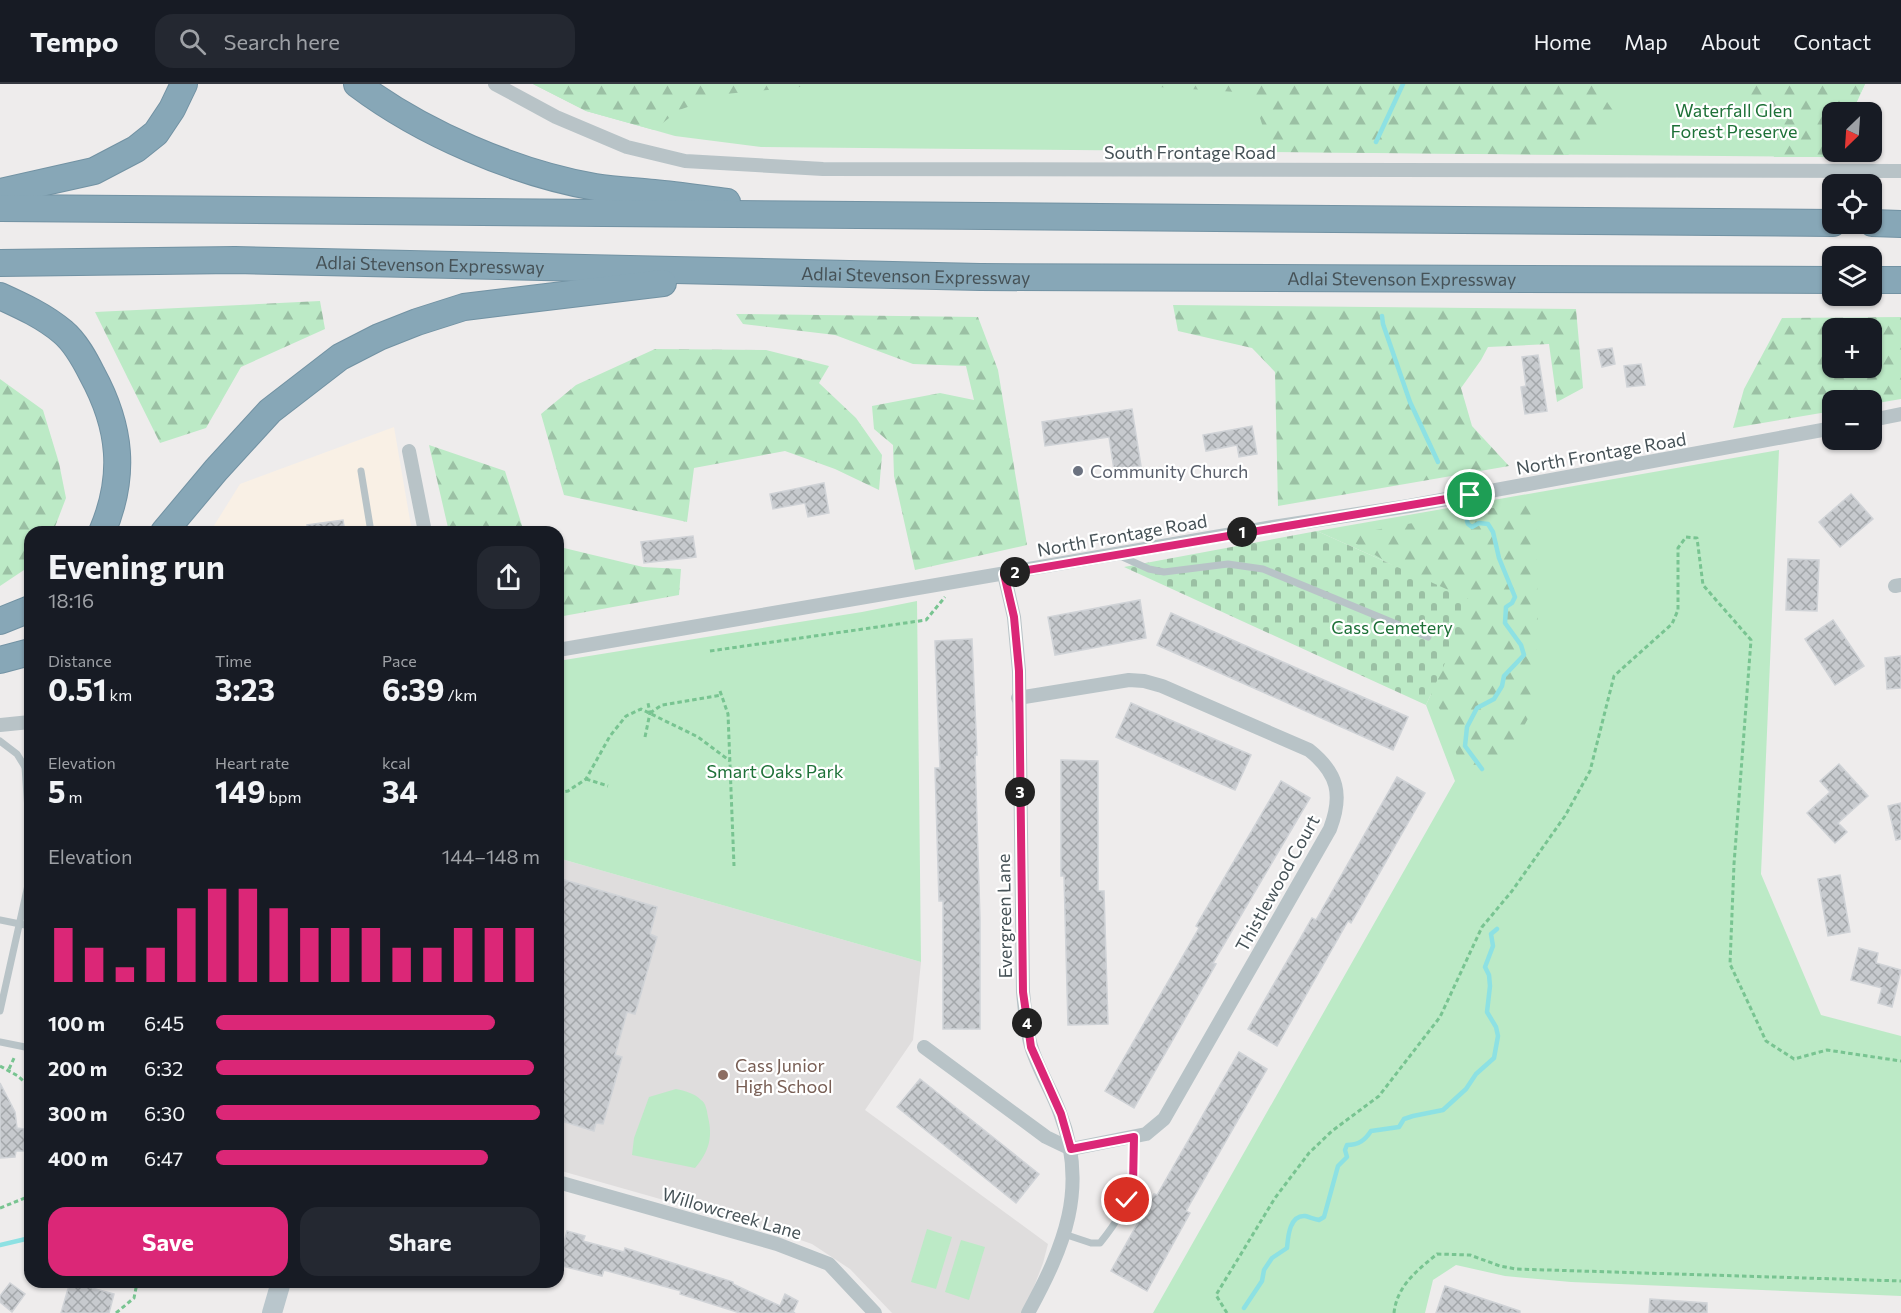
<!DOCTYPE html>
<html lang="en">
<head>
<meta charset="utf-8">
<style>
  body { margin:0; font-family:Commissioner,sans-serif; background:#242831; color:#f1f3f6; height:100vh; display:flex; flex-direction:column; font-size:22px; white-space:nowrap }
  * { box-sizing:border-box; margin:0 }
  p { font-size:20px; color:#9ea1a6 }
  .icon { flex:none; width:33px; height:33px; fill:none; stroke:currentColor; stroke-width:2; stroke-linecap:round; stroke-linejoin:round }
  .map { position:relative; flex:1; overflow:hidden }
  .side { position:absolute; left:24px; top:442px; width:540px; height:762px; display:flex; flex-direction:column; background:#171b24; border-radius:18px; box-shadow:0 2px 4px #0004 }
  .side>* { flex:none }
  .needle { width:39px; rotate:205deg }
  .tools { position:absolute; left:1822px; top:18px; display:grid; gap:12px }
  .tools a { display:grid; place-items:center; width:60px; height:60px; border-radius:12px; background:#171b24; box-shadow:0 2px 4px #0004; font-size:30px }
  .pin { position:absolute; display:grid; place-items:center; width:51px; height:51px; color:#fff; margin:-26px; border:3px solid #fff; border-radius:50%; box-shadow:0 2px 6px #0007 }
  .km { position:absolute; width:30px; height:30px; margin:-15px; border-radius:50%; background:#222; color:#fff; font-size:16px; line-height:30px; text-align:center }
  .round { display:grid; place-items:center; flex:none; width:63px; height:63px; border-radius:18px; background:#242831 }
  .headline { display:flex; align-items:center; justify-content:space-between; height:102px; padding:0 24px }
  h1 { font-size:33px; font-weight:700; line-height:45px }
  .stats { display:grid; grid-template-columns:repeat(3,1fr); gap:9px; height:102px; padding:6px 24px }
  .stats div { display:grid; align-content:center }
  .stats b { font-size:30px; font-weight:700 }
  .stats small { font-size:16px; font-weight:400 }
  .stats p { font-size:16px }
  .chart { height:168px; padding:12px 24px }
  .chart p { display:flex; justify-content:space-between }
  .chart svg { width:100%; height:108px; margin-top:6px; stroke:#db2777; stroke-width:6 }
  .cta { display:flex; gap:12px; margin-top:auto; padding:12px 24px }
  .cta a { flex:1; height:69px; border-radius:18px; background:#db2777; color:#fff; font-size:24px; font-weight:700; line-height:69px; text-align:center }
  .cta a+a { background:#242831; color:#f1f3f6 }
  ul { padding:0 24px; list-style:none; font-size:20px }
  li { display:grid; grid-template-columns:96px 72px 1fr; align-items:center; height:45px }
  li i { height:15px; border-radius:8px; background:#db2777 }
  header { display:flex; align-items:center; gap:36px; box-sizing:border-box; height:84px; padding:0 30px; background:#171b24; border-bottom:2px solid #363941 }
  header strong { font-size:28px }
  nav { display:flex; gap:33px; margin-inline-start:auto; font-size:21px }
  .search { width:420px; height:54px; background:#242831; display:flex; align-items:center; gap:15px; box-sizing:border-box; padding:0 21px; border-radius:18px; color:#9ea1a6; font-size:22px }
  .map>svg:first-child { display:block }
  .commercial { fill:#f9f0e5 }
  .education { fill:#dfdddd }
  .green { fill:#bceac6 }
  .forest { fill:url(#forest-firs); fill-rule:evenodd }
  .cemetery { fill:url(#cemetery-stones) }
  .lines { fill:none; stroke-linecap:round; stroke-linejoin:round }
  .stream { stroke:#8de1e3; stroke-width:4.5 }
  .building { fill:url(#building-cross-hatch); stroke:#d0d3d7; stroke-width:1.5 }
  .highway-casing { stroke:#7292a3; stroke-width:28 }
  .path { stroke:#78c491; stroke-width:3; stroke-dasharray:4.5 3; stroke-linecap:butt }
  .lane { stroke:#b8c3c7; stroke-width:7 }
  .street { stroke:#b8c3c7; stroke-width:14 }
  .secondary { stroke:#b9c6cc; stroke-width:20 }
  .highway { stroke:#87a7b7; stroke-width:26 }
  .route-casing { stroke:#fff; stroke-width:12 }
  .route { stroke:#db2777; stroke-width:8 }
  .worship-dot { fill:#6b7280; stroke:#fff; stroke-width:2 }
  .education-dot { fill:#8d6e63; stroke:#fff; stroke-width:2 }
  .labels { text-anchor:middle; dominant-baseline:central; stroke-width:4.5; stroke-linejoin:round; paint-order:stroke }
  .park-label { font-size:18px; fill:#1e7138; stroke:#fff }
  .street-label { font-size:18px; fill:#465257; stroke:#fff }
  .worship-label { font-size:18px; fill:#5b616d; stroke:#fff; text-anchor:start }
  .education-label { font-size:18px; fill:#785e54; stroke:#fff; text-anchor:start }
</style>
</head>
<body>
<header>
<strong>Tempo</strong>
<div class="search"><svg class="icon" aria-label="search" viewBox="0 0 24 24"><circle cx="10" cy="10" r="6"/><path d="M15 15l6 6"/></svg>Search here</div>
<nav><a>Home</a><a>Map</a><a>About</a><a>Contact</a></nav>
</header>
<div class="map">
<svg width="1901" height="1229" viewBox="0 0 1901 1229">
  <defs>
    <pattern id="forest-firs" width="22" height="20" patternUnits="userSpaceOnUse" patternTransform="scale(1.5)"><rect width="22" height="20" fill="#bceac6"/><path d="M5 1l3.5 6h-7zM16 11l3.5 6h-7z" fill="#9bc0a4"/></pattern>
    <pattern id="cemetery-stones" width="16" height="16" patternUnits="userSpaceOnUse" patternTransform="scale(1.5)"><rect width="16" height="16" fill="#bceac6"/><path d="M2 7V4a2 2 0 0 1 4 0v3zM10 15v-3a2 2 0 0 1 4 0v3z" fill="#9bc0a4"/></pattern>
    <pattern id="building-cross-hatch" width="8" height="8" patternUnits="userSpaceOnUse" patternTransform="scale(1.5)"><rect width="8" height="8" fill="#c7cace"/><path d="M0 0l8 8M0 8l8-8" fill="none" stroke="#a3a7aa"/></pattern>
  </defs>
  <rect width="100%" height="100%" fill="#eeecec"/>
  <!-- commercial -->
  <path class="commercial" d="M394 343 412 448H210L240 400Z"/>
  <!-- education -->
  <path class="education" d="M558 774 921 878 913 956 865 1026 1048 1160 1043 1179 1029 1216 1021 1229H892L850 1185 812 1160 783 1150 558 1086Z"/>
  <!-- green -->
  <g class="green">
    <path d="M533 0H1865L1852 28H1833L1834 68 1831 73 761 63 675 52 654 46 586 27Z"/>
    <path d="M1779 366 1761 790 1821 931 1901 952V1212L1571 1198 1505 1192 1456 1181 1433 1196 1425 1229H1153L1455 697 1426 621 1473 517 1317 447Z"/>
    <path d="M917 517 921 878 558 774V577L862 528Z"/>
    <path d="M676 1005C685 1007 694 1009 701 1016 706 1019 707 1027 708 1033 713 1053 709 1068 695 1084L632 1071 634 1054 649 1013Z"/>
    <path d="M927 1145 952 1153 936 1205 911 1198Z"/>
    <path d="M961 1156 985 1163 969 1216 945 1208Z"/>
  </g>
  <!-- forest -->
  <g class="forest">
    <path d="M533 0H831L725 10 679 26 654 46 586 27Z"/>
    <path d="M1112 0H1590L1601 9 1616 31 1598 51 1568 71 1271 68 1252 9Z"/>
    <path d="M1744 0H1865L1852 28H1833L1834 68 1831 73H1774L1761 36Z"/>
    <path d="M320 217 325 245 241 283 206 344 160 359 95 228Z"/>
    <path d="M1173 221 1576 225 1583 304 1557 318 1549 260 1488 263 1481 276 1461 304 1472 342 1509 382 1278 422 1275 288 1252 264 1178 247Z"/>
    <path d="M736 230 978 233 998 286 1027 461 915 486 894 392 893 361 874 345 872 322 940 309 974 316 966 282 913 280 835 251 743 240Z"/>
    <path d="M1901 233V315L1872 320V316H1833V327L1733 344 1744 305 1782 234ZM1833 244H1872V284H1833Z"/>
    <path d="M655 265 766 266 829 282 819 299 856 334 882 371 879 406 835 385 785 367 694 384 687 438 564 411 541 330 576 301Z"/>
    <path d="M0 295 43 326 59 379 66 414 53 448H30V482L0 502Z"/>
    <path d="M429 361 505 387 524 448H449Z"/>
    <path d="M1536 416 1538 552 1532 627 1506 676 1460 683 1447 637 1428 606 1461 522 1343 452Z"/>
    <path d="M564 464 643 483 681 485 679 511 558 533V465Z"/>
  </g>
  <!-- cemetery -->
  <path class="cemetery" d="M1317 447 1473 517 1426 621 1124 483Z"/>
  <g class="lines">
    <!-- stream -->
    <g class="stream">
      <path d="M1376 58 1403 0"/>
      <path d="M1382 232 1383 240 1410 318 1438 378"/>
      <path d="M1467 437 1468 440 1472 443 1479 439 1488 440 1493 448 1499 474 1515 513 1512 519 1506 523 1505 539 1521 561 1524 571 1504 592 1502 602 1494 615 1477 624 1467 643 1465 662 1482 685"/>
      <path d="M0 1161 30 1154"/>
      <path d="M1244 1224 1262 1197 1264 1186 1272 1174 1287 1164C1288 1154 1289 1131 1305 1132 1309 1133 1314 1135 1319 1136L1324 1133 1338 1082 1347 1073 1345 1066 1347 1061C1359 1061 1365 1056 1371 1047L1399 1043 1404 1035 1413 1032 1443 1026 1466 1005 1476 990 1494 974 1498 952 1496 943 1487 928 1490 902 1489 891 1485 883 1493 862 1491 850 1497 845"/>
    </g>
  </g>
  <!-- building -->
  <g class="building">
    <path d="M1612 264 1615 280 1602 283 1598 266Z"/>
    <path d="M1538 271 1547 327 1525 330 1521 303 1526 302 1522 273Z"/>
    <path d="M1641 280 1645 301 1627 303 1624 282Z"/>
    <path d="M1132 325 1141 382 1114 386 1109 353 1045 362 1042 338Z"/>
    <path d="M1252 342 1257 370 1239 373 1237 361 1206 367 1203 351Z"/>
    <path d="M824 399 829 429 808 433 805 419 773 425 770 410Z"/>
    <path d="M1851 410 1873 435 1840 463 1819 438Z"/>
    <path d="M343 436 345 448H308L307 441Z"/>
    <path d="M693 452 696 473 644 479 641 458Z"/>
    <path d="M1788 475 1819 476 1817 527 1786 526Z"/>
    <path d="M1140 516 1146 554 1055 571 1048 533Z"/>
    <path d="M1171 529 1408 633 1393 666 1157 561Z"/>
    <path d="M1833 536 1864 582 1835 601 1805 555Z"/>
    <path d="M972 555 977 671H975L980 835V945H943V817H939L935 684H940L935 557Z"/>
    <path d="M1901 572V604L1887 605 1885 574Z"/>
    <path d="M1131 619 1251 671 1235 706 1116 653Z"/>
    <path d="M1061 676 1098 677V807H1104L1108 940 1068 941 1064 792H1061Z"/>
    <path d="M1839 680 1868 712 1838 739 1847 748 1835 759 1807 729 1830 708 1820 697Z"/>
    <path d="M1397 693 1425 709 1351 839 1348 837 1277 962 1248 945 1312 834 1316 836Z"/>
    <path d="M1281 697 1310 714 1213 879 1216 880 1134 1024 1105 1007 1199 844 1196 842Z"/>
    <path d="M1901 719V755L1896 756 1888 722Z"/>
    <path d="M1840 791 1850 848 1828 852 1818 795Z"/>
    <path d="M558 794 657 823 650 850 657 853 635 930 627 928 615 971 622 973 603 1040 596 1039 594 1047 558 1036Z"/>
    <path d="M1859 864 1878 869 1876 879 1901 886 1892 923 1878 919 1882 904 1851 896Z"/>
    <path d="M1239 968 1267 985 1186 1127 1190 1129 1147 1207 1111 1187 1154 1110 1157 1111Z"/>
    <path d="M920 995 1039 1090 1016 1119 897 1023Z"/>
    <path d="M0 999 15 1028 17 1044 30 1046V1067H16L15 1073 0 1074Z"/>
    <path d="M567 1147 585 1152 583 1157 624 1168 625 1164 733 1198V1200L780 1222 785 1210 798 1217 793 1228 795 1229H740L680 1210 681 1207 604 1186 602 1192 558 1181Z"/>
    <path d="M70 1198 114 1210 109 1229H61Z"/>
    <path d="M10 1199 25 1210 12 1228 0 1218V1212Z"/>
    <path d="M1445 1202 1520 1227V1229H1436Z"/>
    <path d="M1650 1215 1707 1219V1229H1649Z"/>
  </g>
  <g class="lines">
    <defs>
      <g id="highway">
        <path d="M357 0C422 49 515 89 595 103 614 106 634 107 654 109 678 111 703 115 727 118"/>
        <path d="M0 108 94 87 136 65 156 49 172 25 184 0"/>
        <path d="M0 124 1833 139"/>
        <path d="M1872 139 1901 140"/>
        <path id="s1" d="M0 179 235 176 980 193 1833 196"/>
        <path d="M1872 196H1901"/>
        <path d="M0 212C22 222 44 232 63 248 76 259 85 276 92 290 121 343 126 392 102 448"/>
        <path d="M164 448 216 386 270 327 340 273 379 253 417 238 464 223 663 199"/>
        <path d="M0 537 30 525"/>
        <path d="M0 576 30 568"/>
      </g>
    </defs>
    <!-- highway casing -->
    <use href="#highway" class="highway-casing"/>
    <!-- path -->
    <g class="path">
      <path d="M710 567 926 536 945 513"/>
      <path d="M720 607 728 630 734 782"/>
      <path d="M650 629 662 621 722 611"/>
      <path d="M645 653 650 629 648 619"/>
      <path d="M586 695 608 702"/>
      <path d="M558 709 568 707 586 695 610 652 626 632 641 625 698 653 730 677"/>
      <path d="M0 982 18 992 30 1003"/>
      <path d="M9 985 15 972"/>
      <path d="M0 1124 30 1112"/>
      <path d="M116 1229 134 1214 137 1199"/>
      <path d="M1227 1229 1216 1211 1275 1114 1309 1069 1332 1047 1379 1012 1440 933 1482 843 1512 807 1565 732 1590 687 1614 592 1672 540 1678 526V464L1686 453 1697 454 1703 501 1751 556 1734 780 1730 880 1766 957 1794 975 1827 966 1901 977"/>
      <path d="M1394 1229C1397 1201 1418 1186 1437 1170L1470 1171 1500 1182 1516 1185 1901 1197"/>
    </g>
    <!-- lane -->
    <g class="lane">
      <path d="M361 387 371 448"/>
      <path d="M1118 471 1149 485 1164 488 1228 480 1263 485 1428 553"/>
      <path d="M0 657 17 670 25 683 30 675"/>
      <path d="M25 683 30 755"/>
      <path d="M0 836 30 842"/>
      <path d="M0 927 30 792"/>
      <path d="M0 958 30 964"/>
      <path d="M1064 1150 1091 1159H1100C1113 1143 1128 1121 1132 1101 1136 1086 1134 1068 1134 1053"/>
    </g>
    <!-- street -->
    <g class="street">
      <path d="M495 0 556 33 627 63 685 77 823 85 1901 87"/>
      <path d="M1872 336 1901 330"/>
      <path d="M409 367 425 448"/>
      <path d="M1004 490 1014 533 1019 587 1023 908C1025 926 1026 945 1031 962 1038 985 1052 1007 1060 1029 1089 1104 1064 1163 1028 1229"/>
      <path d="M1895 502 1901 501"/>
      <path d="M558 566 1273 443 1409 422 1833 344"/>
      <path d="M0 641 30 638"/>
      <path d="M924 963 1046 1053 1071 1065 1146 1050 1164 1035 1330 745C1343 711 1338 689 1309 666L1162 602 1144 597 1129 596 1018 614"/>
      <path d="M558 1098 777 1160 829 1180 875 1229"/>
    </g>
    <!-- secondary -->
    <path class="secondary" d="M272 1229 281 1198"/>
    <!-- highway -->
    <use href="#highway" class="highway"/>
  </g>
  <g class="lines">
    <defs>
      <path id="route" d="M1127 1116 1133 1100 1134 1053 1071 1065 1061 1030 1031 963 1023 908 1019 587 1014 533 1004 490 1470 411"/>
    </defs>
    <!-- route casing -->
    <use href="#route" class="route-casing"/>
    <!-- route -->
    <use href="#route" class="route"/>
  </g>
  <!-- markers -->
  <circle class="worship-dot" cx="1078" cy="387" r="6"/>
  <circle class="education-dot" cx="723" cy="991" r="6"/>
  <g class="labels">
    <!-- park labels -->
    <g class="park-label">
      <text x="1734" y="26">Waterfall Glen<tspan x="1734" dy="21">Forest Preserve</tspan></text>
      <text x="1392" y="543">Cass Cemetery</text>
      <text x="775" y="687">Smart Oaks Park</text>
    </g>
    <!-- street labels -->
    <g class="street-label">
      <text x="1190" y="68">South Frontage Road</text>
      <text stroke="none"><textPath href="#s1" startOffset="430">Adlai Stevenson Expressway</textPath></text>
      <text stroke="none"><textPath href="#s1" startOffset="916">Adlai Stevenson Expressway</textPath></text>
      <text stroke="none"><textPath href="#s1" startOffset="1402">Adlai Stevenson Expressway</textPath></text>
      <text transform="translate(1601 369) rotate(-10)">North Frontage Road</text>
      <text transform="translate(1122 451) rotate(-10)">North Frontage Road</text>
      <text transform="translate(1277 799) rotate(-61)">Thistlewood Court</text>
      <text transform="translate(1004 832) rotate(-91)">Evergreen Lane</text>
      <text transform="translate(732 1129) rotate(16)">Willowcreek Lane</text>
    </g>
    <!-- worship labels -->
    <g class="worship-label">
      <text x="1090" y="387">Community Church</text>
    </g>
    <!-- education labels -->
    <g class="education-label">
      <text x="735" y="981">Cass Junior<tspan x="735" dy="21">High School</tspan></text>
    </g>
  </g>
</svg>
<div class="tools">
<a><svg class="needle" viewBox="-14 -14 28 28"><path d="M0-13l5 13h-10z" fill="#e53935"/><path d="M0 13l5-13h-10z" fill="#9ea1a6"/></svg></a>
<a><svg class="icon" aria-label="locate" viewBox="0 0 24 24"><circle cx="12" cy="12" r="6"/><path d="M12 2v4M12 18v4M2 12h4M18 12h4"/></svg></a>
<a><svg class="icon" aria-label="layers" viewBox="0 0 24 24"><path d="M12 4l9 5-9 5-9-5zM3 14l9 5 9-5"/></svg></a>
<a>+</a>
<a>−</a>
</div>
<div class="pin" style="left:1470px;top:411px;background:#1e9e55"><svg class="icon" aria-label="arrive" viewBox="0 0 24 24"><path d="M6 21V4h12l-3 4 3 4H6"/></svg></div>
<div class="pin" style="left:1127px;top:1116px;background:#d93025"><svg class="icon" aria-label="check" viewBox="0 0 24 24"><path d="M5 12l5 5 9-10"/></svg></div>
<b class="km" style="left:1242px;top:448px">1</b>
<b class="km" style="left:1015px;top:488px">2</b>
<b class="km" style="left:1020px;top:708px">3</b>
<b class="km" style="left:1027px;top:939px">4</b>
<section class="side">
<div class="headline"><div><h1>Evening run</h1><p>18:16</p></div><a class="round"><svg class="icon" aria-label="share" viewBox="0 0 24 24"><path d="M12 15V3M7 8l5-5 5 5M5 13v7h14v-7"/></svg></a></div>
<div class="stats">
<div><p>Distance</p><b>0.51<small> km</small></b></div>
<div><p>Time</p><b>3:23</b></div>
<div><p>Pace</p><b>6:39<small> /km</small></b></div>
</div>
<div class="stats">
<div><p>Elevation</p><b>5<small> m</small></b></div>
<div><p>Heart rate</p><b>149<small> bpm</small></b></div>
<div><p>kcal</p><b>34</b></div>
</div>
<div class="chart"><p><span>Elevation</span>144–148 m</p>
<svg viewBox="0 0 160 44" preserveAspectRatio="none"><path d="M5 44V22M15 44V30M25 44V38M35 44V30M45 44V14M55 44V6M65 44V6M75 44V14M85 44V22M95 44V22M105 44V22M115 44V30M125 44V30M135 44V22M145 44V22M155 44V22"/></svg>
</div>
<ul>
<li><b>100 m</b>6:45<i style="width:86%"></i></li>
<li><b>200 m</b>6:32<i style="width:98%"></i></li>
<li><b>300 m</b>6:30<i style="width:100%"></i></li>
<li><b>400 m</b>6:47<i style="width:84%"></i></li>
</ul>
<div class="cta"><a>Save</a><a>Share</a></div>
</section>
</div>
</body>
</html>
